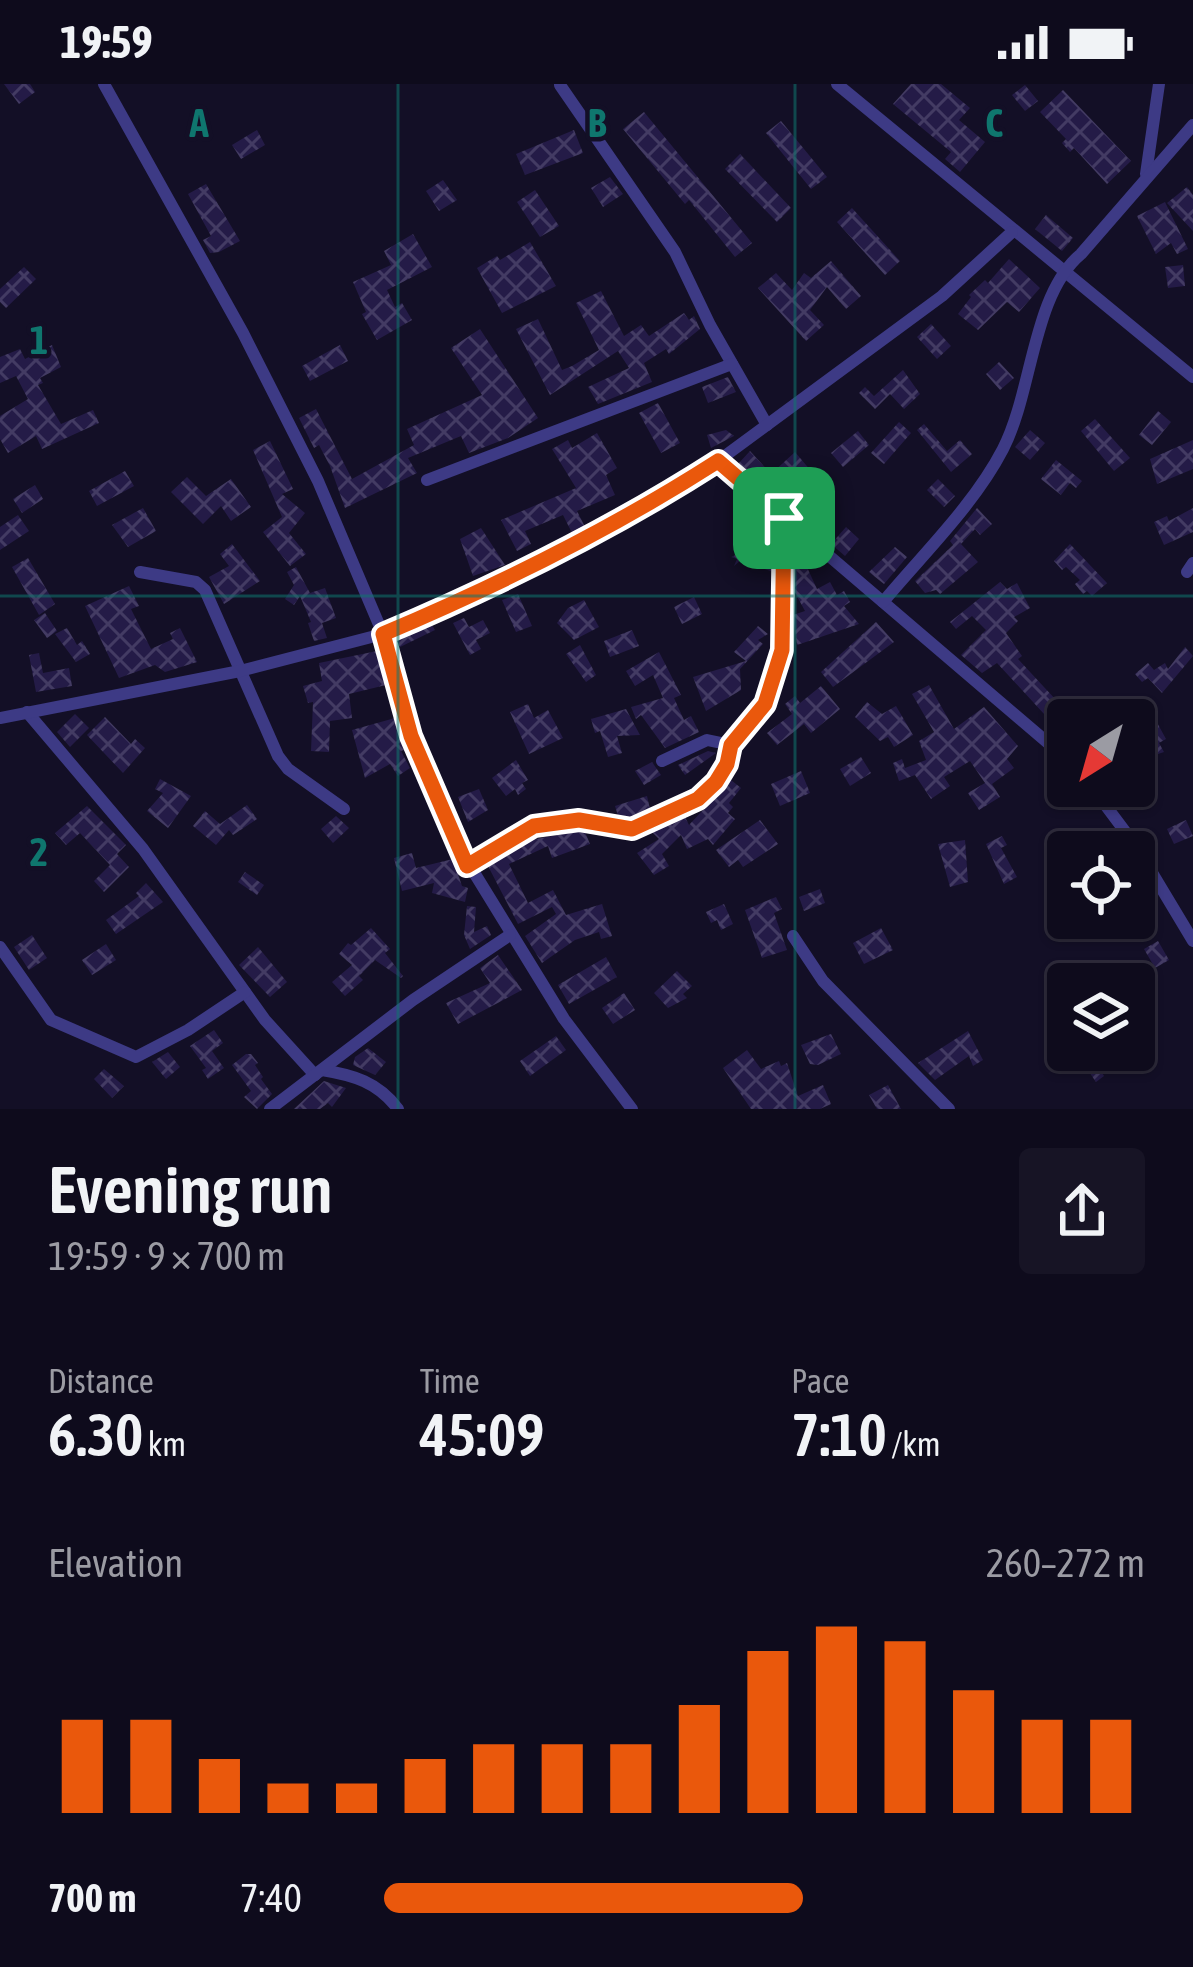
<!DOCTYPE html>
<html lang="en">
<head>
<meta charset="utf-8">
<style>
  body { margin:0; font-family:"Asap Condensed",sans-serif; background:#171425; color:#f1f3f6; height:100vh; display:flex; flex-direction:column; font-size:45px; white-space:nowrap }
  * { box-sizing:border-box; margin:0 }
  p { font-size:39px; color:#9b9ba3 }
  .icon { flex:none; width:66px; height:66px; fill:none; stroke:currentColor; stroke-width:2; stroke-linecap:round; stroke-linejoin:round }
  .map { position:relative; height:1025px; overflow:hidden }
  .details { display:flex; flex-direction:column; background:#0e0b1c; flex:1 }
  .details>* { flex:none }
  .needle { width:78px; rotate:217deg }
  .buttons { position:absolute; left:1047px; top:615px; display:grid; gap:24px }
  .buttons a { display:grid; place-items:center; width:108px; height:108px; border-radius:12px; background:#0e0b1c; box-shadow:0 3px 9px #0004,0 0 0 3px #2e2b3b; font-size:60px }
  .pin { position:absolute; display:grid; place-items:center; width:102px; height:102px; color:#fff; margin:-51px; border-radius:24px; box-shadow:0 6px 18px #0006 }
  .round { display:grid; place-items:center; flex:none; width:126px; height:126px; border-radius:12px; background:#171425 }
  .summary { display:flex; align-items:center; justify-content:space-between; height:204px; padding:0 48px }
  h1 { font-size:66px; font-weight:600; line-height:90px }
  .stats { display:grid; grid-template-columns:repeat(3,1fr); gap:18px; height:204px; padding:12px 48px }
  .stats div { display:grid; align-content:center }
  .stats b { font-size:60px; font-weight:600 }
  .stats small { font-size:33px; font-weight:400 }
  .stats p { font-size:33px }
  .chart { height:336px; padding:24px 48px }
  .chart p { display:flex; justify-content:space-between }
  .chart svg { width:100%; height:216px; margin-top:12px; stroke:#ea580c; stroke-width:6 }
  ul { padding:0 48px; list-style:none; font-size:39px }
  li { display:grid; grid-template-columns:192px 144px 1fr; align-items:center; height:90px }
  li i { height:30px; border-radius:15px; background:#ea580c }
  .status { display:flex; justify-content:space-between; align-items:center; height:84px; padding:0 60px; background:#0e0b1c; direction:ltr }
  .status svg { height:33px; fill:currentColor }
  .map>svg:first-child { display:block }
  .building { fill:url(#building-cross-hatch) }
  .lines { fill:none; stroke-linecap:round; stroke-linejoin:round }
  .minor { stroke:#3d3a85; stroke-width:12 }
  .route-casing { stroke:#fff; stroke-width:24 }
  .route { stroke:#ea580c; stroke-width:15 }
  .grid { fill:none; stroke:#0f766e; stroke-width:3; stroke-opacity:0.55 }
  .grid-label { font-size:39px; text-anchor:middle; font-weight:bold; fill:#0f766e; stroke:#130f26; stroke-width:9; stroke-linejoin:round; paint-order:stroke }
</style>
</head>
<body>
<div class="status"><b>19:59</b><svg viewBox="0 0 49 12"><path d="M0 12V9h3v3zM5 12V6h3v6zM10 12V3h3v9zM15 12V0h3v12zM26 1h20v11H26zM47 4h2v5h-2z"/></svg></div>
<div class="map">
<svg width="1193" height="1025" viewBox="0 0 1193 1025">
  <defs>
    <pattern id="building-cross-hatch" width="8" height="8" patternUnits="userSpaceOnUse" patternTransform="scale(3)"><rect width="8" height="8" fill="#241b47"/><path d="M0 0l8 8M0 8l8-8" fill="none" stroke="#433b63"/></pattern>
  </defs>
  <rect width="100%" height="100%" fill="#130f26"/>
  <!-- building -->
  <g class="building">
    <path d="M4 0H30L35 8 19 20Z"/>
    <path d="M911 0H941L970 24 959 36 985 58 960 88 945 75 951 68 893 20Z"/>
    <path d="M1025 1 1038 17 1025 27 1012 11Z"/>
    <path d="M1063 6 1131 77 1107 100 1074 64 1070 68 1062 59 1066 55 1040 28Z"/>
    <path d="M644 28 752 159 735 173 689 116 685 120 623 45Z"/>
    <path d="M781 37 827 93 811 105 766 49Z"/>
    <path d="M257 46 265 61 241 75 232 61Z"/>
    <path d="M574 46 583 69 525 91 516 70Z"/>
    <path d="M740 70 791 124 777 138 725 85Z"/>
    <path d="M610 93 623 110 603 123 591 104Z"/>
    <path d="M443 96 457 116 439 127 426 107Z"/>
    <path d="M206 100 240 157 219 168 210 169 203 156 211 152 188 110Z"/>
    <path d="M1187 103 1193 111V147L1167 119Z"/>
    <path d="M535 106 559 142 540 153 517 118Z"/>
    <path d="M1165 118 1188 165 1177 170 1171 159 1156 170 1137 132Z"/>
    <path d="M852 124 900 177 885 191 837 138Z"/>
    <path d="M1046 131 1073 154 1062 167 1035 145Z"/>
    <path d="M413 150 432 183 387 206 395 223 402 219 412 236 377 256 362 230 366 228 353 198 391 181 384 167Z"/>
    <path d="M530 158 556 202 502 229 477 184 497 172 500 176Z"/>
    <path d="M1009 175 1040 204 1019 228 1007 218 978 246 958 230 971 213 969 211 985 196 988 199Z"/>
    <path d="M831 177 861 212 846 225 827 203 810 226 824 241 806 257 758 204 776 189 792 206 804 189 811 194Z"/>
    <path d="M1183 181 1185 202 1168 204 1165 183Z"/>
    <path d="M24 183 36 195 6 224 0 218V205Z"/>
    <path d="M601 207 624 252 641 241 649 252 684 229 689 236 694 232 700 245 669 270 666 265 644 279 652 298 598 320 588 303 629 284 618 267 550 311 516 245 538 235 562 286 572 282 599 266 576 219Z"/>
    <path d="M931 240 951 262 937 275 917 253Z"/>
    <path d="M480 245 538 334 508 354 469 369 461 352 408 374 417 389 345 424 330 382 319 361 314 364 299 334 316 325 352 395 414 361 407 345 482 311 451 264Z"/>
    <path d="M52 261 61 283 40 294 43 299 38 301 61 340 93 326 99 339 42 365 36 352 8 369 0 355V332L28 315 16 292 0 299V273L20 265 25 275Z"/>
    <path d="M340 261 348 277 310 297 302 282Z"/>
    <path d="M999 278 1014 294 1000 306 986 290Z"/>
    <path d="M903 286 920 310 904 325 890 310 875 325 859 309 865 303 874 312Z"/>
    <path d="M728 293 736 308 708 319 702 303Z"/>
    <path d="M658 319 680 359 661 369 639 329Z"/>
    <path d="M1158 327 1171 338 1152 361 1139 351Z"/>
    <path d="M1095 335 1130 374 1114 387 1081 347Z"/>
    <path d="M899 338 911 349 884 380 871 369Z"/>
    <path d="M924 340 947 367 960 356 972 370 951 388 917 346Z"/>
    <path d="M726 346 734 352 711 364 707 351Z"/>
    <path d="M1030 346 1045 359 1030 376 1015 363Z"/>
    <path d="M858 347 869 361 843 383 831 369Z"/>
    <path d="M597 349 617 384 606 391 615 411 577 427 585 443 572 449 563 431 525 447 531 460 517 467 501 436 576 404 552 365 568 356 572 364Z"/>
    <path d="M1193 356V385L1157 400 1150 375Z"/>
    <path d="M270 357 293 405 282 410 305 429 289 449 306 470 290 482 263 448 282 433 253 366Z"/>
    <path d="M750 367 771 390 795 368 828 407 809 425 803 419 794 428 759 393 756 396 738 380Z"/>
    <path d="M1056 376 1082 397 1076 404 1070 399 1061 411 1041 395Z"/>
    <path d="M125 387 134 402 97 422 89 407Z"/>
    <path d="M187 393 206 412 231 395 251 423 231 437 221 422 203 440 171 408Z"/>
    <path d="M938 395 955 412 944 423 927 406Z"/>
    <path d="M35 401 43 415 22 429 13 415Z"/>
    <path d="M143 424 156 447 128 463 112 441Z"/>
    <path d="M977 424 992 440 980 451 975 445 961 460 978 478 940 510 936 506 925 509 915 497 953 461 950 457Z"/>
    <path d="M1193 424V448L1164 461 1154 438 1167 432 1169 437Z"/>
    <path d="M18 431 29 447 0 466V443Z"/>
    <path d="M846 443 859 455 845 472 831 460Z"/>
    <path d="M481 444 505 481 473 492 460 455Z"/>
    <path d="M744 454 759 459 752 466 765 461 773 464V488L741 476 734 482 737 475 731 473 738 470Z"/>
    <path d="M795 457 817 505 830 498 837 511 844 507 850 518 844 522 859 540 797 561 793 531 805 527 793 505Z"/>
    <path d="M232 460 260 497 224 520 209 493 229 482 220 470Z"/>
    <path d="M1070 460 1107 499 1092 512 1087 507 1083 510 1075 500 1080 496 1066 483 1062 486 1054 477Z"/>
    <path d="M895 463 907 473 884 500 869 488Z"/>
    <path d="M28 474 55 520 39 531 12 483Z"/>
    <path d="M296 483 310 509 325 504 336 534 322 539 327 554 314 557 308 539 311 538 300 512 294 521 285 515 294 501 287 488Z"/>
    <path d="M1000 498 1007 505 1017 499 1030 524 1014 533 1018 537 1006 549 1022 572 1018 575 1069 630 1056 643 997 579 982 589 961 571 986 546 972 532 956 545 950 538Z"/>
    <path d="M129 502 139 522 131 525 151 565 173 555 170 549 180 544 197 578 165 588 155 581 119 594 85 522Z"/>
    <path d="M518 510 532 542 516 548 502 516Z"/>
    <path d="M694 513 702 530 682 540 674 523Z"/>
    <path d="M584 516 599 543 574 556 557 539 568 524Z"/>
    <path d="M45 529 57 547 47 554 34 536Z"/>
    <path d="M464 534 469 543 483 536 490 549 476 556 481 565 470 571 453 539Z"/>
    <path d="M876 538 894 558 833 603 821 588Z"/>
    <path d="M432 541 435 546 400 563 396 556Z"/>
    <path d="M758 542 768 550 758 556 763 560 740 585 741 606 706 627 693 593 746 577 734 568Z"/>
    <path d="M67 544 77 561 82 557 90 570 76 578 55 550Z"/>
    <path d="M632 546 639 562 610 573 604 557Z"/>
    <path d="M580 561 596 591 586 598 566 570Z"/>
    <path d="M1185 563 1193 572 1162 609 1148 594 1142 598 1135 590 1148 579 1154 586 1165 579 1168 585Z"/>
    <path d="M377 567 386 601 349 610 352 634 330 637 329 668 311 667 313 618 308 619 303 602 322 597 319 579Z"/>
    <path d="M659 568 681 611 674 614 684 636 691 632 699 648 665 664 641 631 636 635 631 623 663 614 653 591 635 602 626 587Z"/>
    <path d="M39 569 43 589 69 584 72 602 36 608 29 571Z"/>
    <path d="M929 601 954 645 984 623 1018 662 1007 675 1014 684 992 700 1000 713 979 726 968 709 985 699 970 677 944 693 950 702 931 715 915 691 899 697 893 679 902 675 905 684 926 676 919 657 934 648 912 610Z"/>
    <path d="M821 602 840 625 811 649 804 640 777 661 767 649 792 630 785 620 795 612 800 619Z"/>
    <path d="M867 618 882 630 896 622 913 651 894 663 888 653 880 657 855 633Z"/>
    <path d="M528 620 534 634 548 626 563 654 529 670 510 628Z"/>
    <path d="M626 625 640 651 617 652 622 669 608 673 600 647 595 649 591 635Z"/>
    <path d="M75 630 89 644 70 663 57 648Z"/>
    <path d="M105 633 131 660 135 655 145 664 123 689 87 651Z"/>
    <path d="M1154 633 1166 655 1159 659 1164 668 1134 678V644Z"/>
    <path d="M395 634 404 666 401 667 410 684 398 692 390 680 365 694 352 646Z"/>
    <path d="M708 667 716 669 685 691 678 681Z"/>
    <path d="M861 673 871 689 850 702 840 685Z"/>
    <path d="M516 676 528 696 522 699 526 705 518 711 515 705 506 712 492 694Z"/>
    <path d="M652 678 661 691 644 701 635 687Z"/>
    <path d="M801 687 810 709 780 722 771 700Z"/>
    <path d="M160 695 191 712 168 744 147 727 163 709 155 705Z"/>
    <path d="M731 696 741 704 729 719 733 723 728 729 735 735 713 761 708 755 687 765 681 751 662 770 669 782 654 791 637 769 659 755 652 748 685 733 689 741Z"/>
    <path d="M479 705 488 726 468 738 458 713Z"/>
    <path d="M647 712 650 725 630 734 618 732 615 722Z"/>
    <path d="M247 721 257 735 233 751 229 746 216 761 193 742 205 727 220 740Z"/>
    <path d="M87 722 126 761 117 770 129 783 104 808 94 797 110 781 80 749 66 761 55 749Z"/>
    <path d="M336 732 349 744 333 759 321 745Z"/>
    <path d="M760 736 778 760 743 783 738 776 729 783 716 766Z"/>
    <path d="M1186 736 1193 752 1174 760 1167 745Z"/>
    <path d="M578 747 585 748 590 760 552 774 548 762 509 780 528 819 553 806 566 831 602 820 612 852 601 855 599 848 575 856 542 879 525 852 556 830 552 823 518 840 488 782 531 756Z"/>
    <path d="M1002 752 1007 761 1001 764 1017 793 1004 800 986 760Z"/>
    <path d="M965 756 968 798 950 803 938 760Z"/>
    <path d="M412 769 416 784 453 775 462 802 468 804 465 818 432 809 434 799 402 807 394 774Z"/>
    <path d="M245 788 264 801 257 811 238 798Z"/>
    <path d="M146 799 163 818 116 850 106 836 139 812 136 809Z"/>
    <path d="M820 805 825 819 804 827 799 813Z"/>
    <path d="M776 813 782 825 774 829 787 866 762 874 745 826Z"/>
    <path d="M724 820 733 840 721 846 717 836 711 839 706 828Z"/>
    <path d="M467 822 476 823 474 848 487 842 491 851 470 865 464 851Z"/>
    <path d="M371 844 390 865 385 869 403 892 401 894 375 876 359 892 363 896 345 912 332 898 352 881 339 870 348 859 351 861Z"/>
    <path d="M881 844 893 866 864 880 853 859Z"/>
    <path d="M32 851 47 874 29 886 14 863Z"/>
    <path d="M1158 857 1169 876 1155 884 1144 865Z"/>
    <path d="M106 860 116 876 92 891 82 876Z"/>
    <path d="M258 863 287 898 270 913 239 881Z"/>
    <path d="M498 871 522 906 458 940 446 919 490 899 480 884Z"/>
    <path d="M606 873 617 893 569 920 558 901Z"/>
    <path d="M677 887 692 902 683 910 687 914 668 924 654 909Z"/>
    <path d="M624 909 635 926 613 940 602 924Z"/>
    <path d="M1145 937 1155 958 1138 966 1134 942Z"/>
    <path d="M214 946 223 959 212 967 224 984 208 995 202 986 206 984 190 962Z"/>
    <path d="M968 947 983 976 973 982 969 972 935 996 918 979Z"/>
    <path d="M831 950 841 970 818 981 810 980 801 961Z"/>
    <path d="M556 952 566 966 530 992 520 977Z"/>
    <path d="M368 964 386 978 375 991 353 981 355 973Z"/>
    <path d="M747 966 761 985 779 977 781 982 787 979 798 1012 823 1001 831 1020 820 1025H751L723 984Z"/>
    <path d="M1074 966H1087L1104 992 1096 998Z"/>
    <path d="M168 968 180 983 166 995 152 978Z"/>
    <path d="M246 970H251L258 979 255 981 263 993 261 995 272 1010 257 1025 244 1013 251 1007 232 981Z"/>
    <path d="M104 985 124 1002 112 1014 94 995Z"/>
    <path d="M324 997 346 1004 332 1023 328 1019 320 1025H294Z"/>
    <path d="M888 1001 901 1025H877L869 1011Z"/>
  </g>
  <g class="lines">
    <!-- minor -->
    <g class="minor">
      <path d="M104 0 243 249 318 397 383 550 411 652 451 751 564 935 632 1025"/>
      <path d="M837 0 1193 293"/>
      <path d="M560 1 675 168 710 241 767 341"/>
      <path d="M1146 90 1159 0"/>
      <path d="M718 377 1068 676"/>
      <path d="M427 396 732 280"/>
      <path d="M140 488 196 498 205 506 278 672 288 685 344 725"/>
      <path d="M1187 488 1193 479"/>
      <path d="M883 518C923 470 974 421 1003 365 1033 307 1032 211 1081 170L1193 41"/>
      <path d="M27 628 143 765 265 936 315 991"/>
      <path d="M0 634 240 587 383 550 452 521 642 426 718 377 942 212 1012 148"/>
      <path d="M662 677 707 656 731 661"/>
      <path d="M1091 702 1136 762 1193 857"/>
      <path d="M467 782 534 742 579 736 631 745 698 715 716 698 727 680 731 661 765 620 782 565 784 433"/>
      <path d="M793 852 823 897 949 1025"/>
      <path d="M0 863 51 936 136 973 188 946 245 908"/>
      <path d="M322 986C353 991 378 998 398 1025"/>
      <path d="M270 1025 413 916 510 851"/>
    </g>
  </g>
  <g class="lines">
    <defs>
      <path id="route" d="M718 377 784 434 782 566 765 620 731 661 727 680 716 698 698 715 632 745 579 736 534 742 467 782 411 652 383 550C499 501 612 445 718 377Z"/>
    </defs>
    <!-- route casing -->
    <use href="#route" class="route-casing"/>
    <!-- route -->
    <use href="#route" class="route"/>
  </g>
  <!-- grid -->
  <path class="grid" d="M398 0V1025M795 0V1025M0 512H1193"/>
  <g class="grid-label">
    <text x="199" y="53">A</text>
    <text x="597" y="53">B</text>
    <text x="994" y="53">C</text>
    <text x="39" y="270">1</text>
    <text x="39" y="782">2</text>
  </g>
</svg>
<div class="buttons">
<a><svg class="needle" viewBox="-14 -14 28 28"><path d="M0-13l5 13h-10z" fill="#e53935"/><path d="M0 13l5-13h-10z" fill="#9b9ba3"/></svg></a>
<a><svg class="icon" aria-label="locate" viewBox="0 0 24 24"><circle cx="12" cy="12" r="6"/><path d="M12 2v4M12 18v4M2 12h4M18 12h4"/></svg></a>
<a><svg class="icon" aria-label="layers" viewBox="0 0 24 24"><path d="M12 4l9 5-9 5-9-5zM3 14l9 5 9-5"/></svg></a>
</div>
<div class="pin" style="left:784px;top:434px;background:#1e9e55"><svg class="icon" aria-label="arrive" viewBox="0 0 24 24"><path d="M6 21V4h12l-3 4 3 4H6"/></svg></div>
</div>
<section class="details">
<div class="summary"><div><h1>Evening run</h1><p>19:59 · 9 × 700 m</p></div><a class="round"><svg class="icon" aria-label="share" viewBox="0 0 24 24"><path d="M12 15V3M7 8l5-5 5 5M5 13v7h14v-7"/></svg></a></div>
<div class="stats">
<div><p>Distance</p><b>6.30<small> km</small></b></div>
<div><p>Time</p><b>45:09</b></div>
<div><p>Pace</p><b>7:10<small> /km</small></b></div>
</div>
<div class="chart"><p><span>Elevation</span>260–272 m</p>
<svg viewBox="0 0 160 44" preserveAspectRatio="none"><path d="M5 44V25M15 44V25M25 44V33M35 44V38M45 44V38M55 44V33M65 44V30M75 44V30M85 44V30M95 44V22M105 44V11M115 44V6M125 44V9M135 44V19M145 44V25M155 44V25"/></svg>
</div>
<ul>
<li><b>700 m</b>7:40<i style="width:55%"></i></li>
</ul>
</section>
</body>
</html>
